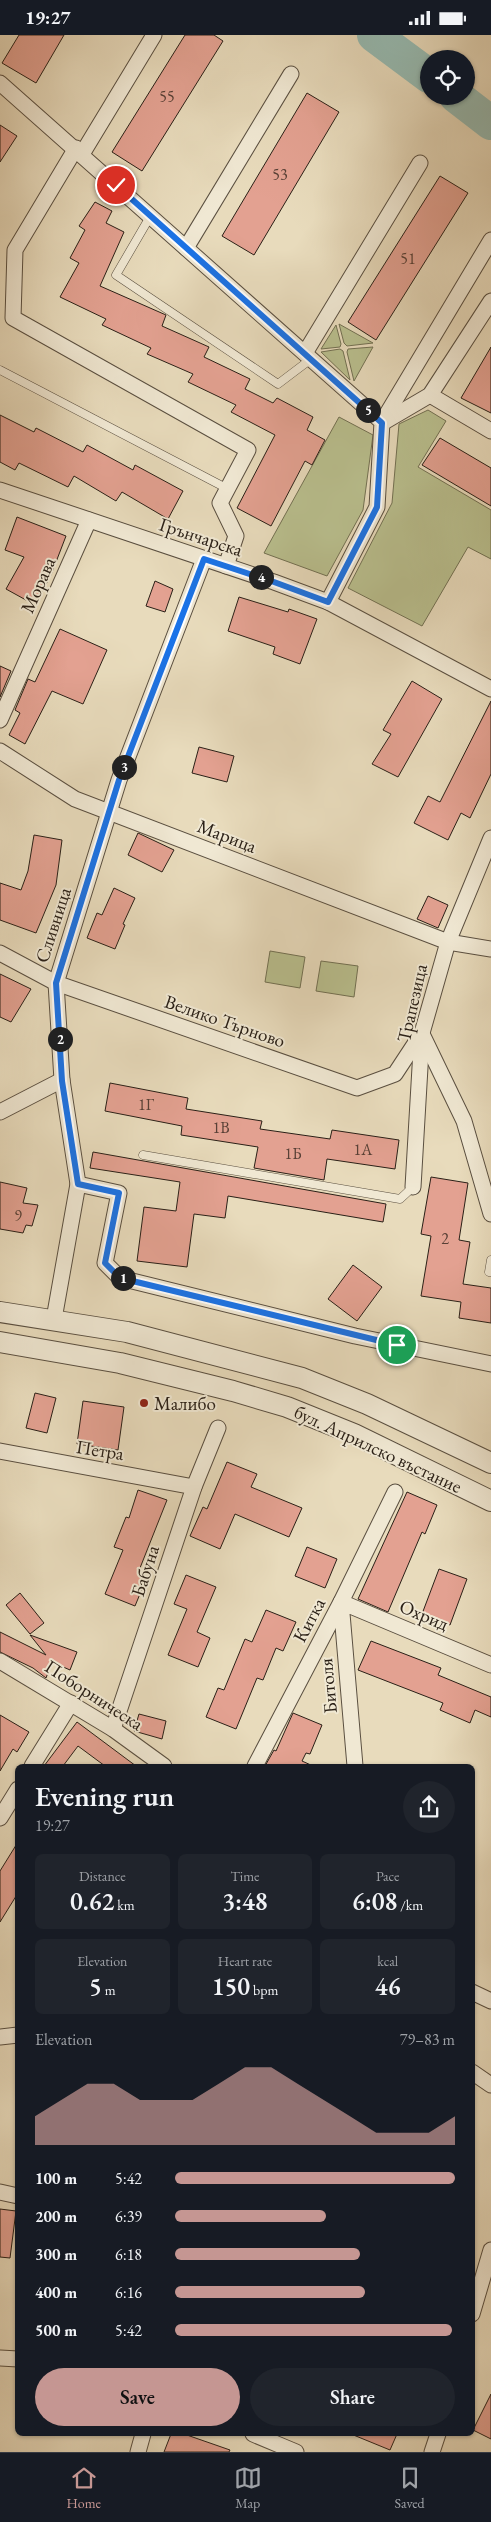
<!DOCTYPE html>
<html lang="en">
<head>
<meta charset="utf-8">
<style>
  body { margin:0; font-family:"EB Garamond",serif; background:#20242c; color:#f1f3f6; height:100vh; display:flex; flex-direction:column; font-size:19px; white-space:nowrap }
  * { box-sizing:border-box; margin:0 }
  p { font-size:16px; color:#9ea1a6 }
  .icon { flex:none; width:28px; height:28px; fill:none; stroke:currentColor; stroke-width:2; stroke-linecap:round; stroke-linejoin:round }
  .map { position:relative; flex:1; overflow:hidden }
  .drawer { position:absolute; left:15px; top:1729px; width:460px; height:672px; display:flex; flex-direction:column; background:#171b24; border-radius:8px; box-shadow:0 1px 4px #0004 }
  .drawer>* { flex:none }
  .tools { position:absolute; left:420px; top:15px; display:grid; gap:10px }
  .tools a { display:grid; place-items:center; width:55px; height:55px; border-radius:50%; background:#171b24; box-shadow:0 1px 4px #0004; font-size:25px }
  .pin { position:absolute; display:grid; place-items:center; width:42px; height:42px; color:#fff; margin:-21px; border:2px solid #fff; border-radius:50%; box-shadow:0 1px 5px #0007 }
  .km { position:absolute; width:25px; height:25px; margin:-12px; border-radius:50%; background:#222; color:#fff; font-size:14px; line-height:25px; text-align:center }
  .round { display:grid; place-items:center; flex:none; width:52px; height:52px; border-radius:26px; background:#20242c }
  .summary { display:flex; align-items:center; justify-content:space-between; height:85px; padding:0 20px }
  h1 { font-size:28px; font-weight:600; line-height:38px }
  .figures { display:grid; grid-template-columns:repeat(3,1fr); gap:8px; height:85px; padding:5px 20px }
  .figures div { display:grid; align-content:center; border-radius:8px; background:#20242c; text-align:center }
  .figures b { font-size:25px; font-weight:600 }
  .figures small { font-size:14px; font-weight:400 }
  .figures p { font-size:14px }
  .chart { height:140px; padding:10px 20px }
  .chart p { display:flex; justify-content:space-between }
  .chart svg { width:100%; height:90px; margin-top:5px; fill:#c59692; opacity:.7 }
  .primary-button { display:flex; gap:10px; margin-top:auto; padding:10px 20px }
  .primary-button a { flex:1; height:58px; border-radius:30px; background:#c59692; color:#111; font-size:20px; font-weight:600; line-height:58px; text-align:center }
  .primary-button a+a { background:#20242c; color:#f1f3f6 }
  ul { padding:0 20px; list-style:none; font-size:16px }
  li { display:grid; grid-template-columns:80px 60px 1fr; align-items:center; height:38px }
  li i { height:12px; border-radius:6px; background:#c59692 }
  .status { display:flex; justify-content:space-between; align-items:center; height:35px; padding:0 25px; background:#171b24; direction:ltr }
  .status svg { height:14px; fill:currentColor }
  .dock { display:flex; justify-content:space-around; align-items:center; height:70px; border-top:1px solid #363941; background:#171b24; font-size:14px; color:#9ea1a6 }
  .dock a { display:grid; justify-items:center; gap:2px }
  .dock .on { color:#c59692 }
  .map>svg:first-child { display:block }
  .green { fill:#b9bf8e; stroke:#727052 }
  .lines { fill:none; stroke-linecap:round; stroke-linejoin:round }
  .river { stroke:#97bbb2; stroke-width:34 }
  .building { fill:#e3a191; stroke:#2a2017 }
  .service-casing { stroke:#5a4f40; stroke-width:9 }
  .minor-casing { stroke:#5a4f40; stroke-width:17 }
  .tertiary-casing { stroke:#5a4f40; stroke-width:22 }
  .service { stroke:#f0e8d3; stroke-width:8 }
  .minor { stroke:#f0e8d3; stroke-width:15 }
  .tertiary { stroke:#f0e8d3; stroke-width:20 }
  .route-casing { stroke:#fff; stroke-width:10 }
  .route { stroke:#1a73e8; stroke-width:6 }
  .poi-dot { fill:#8f2418; stroke:#f0e8d3; stroke-width:2 }
  .labels { text-anchor:middle; dominant-baseline:central; stroke-width:4; stroke-linejoin:round; paint-order:stroke }
  .number-label { font-size:16px; fill:#584036 }
  .street-label { font-size:19px; fill:#2a2017; stroke:#f0e8d3 }
  .poi-label { font-size:19px; fill:#2a2017; stroke:#f0e8d3; text-anchor:start }
</style>
</head>
<body>
<div class="status"><b>19:27</b><svg viewBox="0 0 49 12"><path d="M0 12V9h3v3zM5 12V6h3v6zM10 12V3h3v9zM15 12V0h3v12zM26 1h20v11H26zM47 4h2v5h-2z"/></svg></div>
<div class="map">
<svg width="491" height="2417" viewBox="0 0 491 2417">
  <rect width="100%" height="100%" fill="#e8dbbc"/>
  <filter id="stains"><feTurbulence type="fractalNoise" baseFrequency=".004" numOctaves="4"/><feColorMatrix values="0 0 0 0 .2 0 0 0 0 .09 0 0 0 0 .02 0 0 0 .5 -.17"/></filter>
  <radialGradient id="worn" r=".72"><stop offset=".6" stop-color="#630" stop-opacity="0"/><stop offset="1" stop-color="#630" stop-opacity=".3"/></radialGradient>
  <!-- green -->
  <g class="green">
    <path d="M339 289 373 308 347 311 344 308Z"/>
    <path d="M336 290 341 309 340 312 321 314Z"/>
    <path d="M373 312 354 346 347 317 348 314Z"/>
    <path d="M340 314 343 316 350 345 321 317Z"/>
    <path d="M428 375 446 386 418 432 491 475V524L468 512 422 591 348 553 392 468 399 389Z"/>
    <path d="M339 382 373 400 363 475 327 541 264 518Z"/>
    <path d="M270 916 305 922 300 953 265 947Z"/>
    <path d="M321 926 358 931 354 962 316 956Z"/>
  </g>
  <g class="lines">
    <!-- river -->
    <g class="river">
      <path d="M374 0 429 41"/>
      <path d="M456 61 491 88"/>
    </g>
  </g>
  <!-- building -->
  <g class="building">
    <path d="M19 0H64L36 48 2 28Z"/>
    <path d="M185 0H214L223 6 142 136 112 117Z"/>
    <path d="M307 58 339 77 254 220 222 201Z"/>
    <path d="M0 90 17 101 0 127Z"/>
    <path d="M440 141 468 158 376 305 348 287Z"/>
    <path d="M95 167 112 176 106 188 124 197 100 251 166 280 162 291 209 312 204 322 250 344 245 354 273 368 277 363 313 382 307 395 325 405 312 430 305 426 271 491 237 473 275 400 231 377 236 370 188 347 193 339 147 319 151 313 102 290 106 284 60 262 79 228 70 223 85 195 79 191Z"/>
    <path d="M491 312V378L461 363Z"/>
    <path d="M0 380 34 397 36 393 83 417 87 410 133 435 135 430 183 456 168 484 122 457 116 466 74 441 68 452 19 428 15 435 0 427Z"/>
    <path d="M440 403 491 433V471L422 430Z"/>
    <path d="M17 482 66 501 51 540 35 570 6 554 24 522 5 515Z"/>
    <path d="M155 546 173 554 165 577 146 571Z"/>
    <path d="M239 562 288 577 289 574 317 584 300 629 273 619 275 612 228 596Z"/>
    <path d="M60 594 107 615 83 669 52 656 25 709 9 700 20 678 15 675 28 644 35 647Z"/>
    <path d="M0 631 11 636 0 662Z"/>
    <path d="M412 646 442 664 398 742 372 729 391 699 383 695Z"/>
    <path d="M491 666V739L470 783 461 778 448 805 414 788 428 761 440 767Z"/>
    <path d="M199 712 234 721 227 747 192 738Z"/>
    <path d="M138 798 174 815 162 837 128 820Z"/>
    <path d="M34 800 62 805 56 850 36 898 0 885V848L21 855 28 836Z"/>
    <path d="M114 853 135 863 123 889 125 890 115 914 87 903 97 878 102 880Z"/>
    <path d="M428 861 448 870 438 893 417 884Z"/>
    <path d="M0 939 31 954 11 987 0 982Z"/>
    <path d="M110 1048 188 1063 186 1074 262 1086 260 1094 330 1104 332 1095 399 1105 395 1134 327 1124 324 1145 254 1133 258 1112 181 1100 182 1091 105 1076Z"/>
    <path d="M93 1117 386 1169 383 1187 228 1161 225 1183 194 1179 187 1232 137 1226 144 1172 176 1176 180 1147 90 1133Z"/>
    <path d="M431 1142 468 1148 459 1205 470 1207 463 1249 491 1253V1288L459 1283 461 1267 421 1261 431 1201 421 1199Z"/>
    <path d="M0 1147 27 1153 23 1168 38 1170 32 1191 26 1190 23 1198 0 1194Z"/>
    <path d="M353 1230 382 1252 357 1286 328 1264Z"/>
    <path d="M35 1358 56 1363 47 1398 26 1393Z"/>
    <path d="M83 1366 124 1372 118 1415 77 1409Z"/>
    <path d="M227 1427 257 1439 251 1452 302 1473 289 1502 235 1479 220 1514 190 1501 203 1472 207 1474Z"/>
    <path d="M138 1455 167 1465 138 1538 147 1542 135 1571 105 1559 123 1515 114 1512 126 1482 129 1483Z"/>
    <path d="M407 1457 437 1470 425 1499 422 1497 388 1577 358 1564Z"/>
    <path d="M307 1512 337 1524 325 1553 295 1541Z"/>
    <path d="M439 1534 467 1544 450 1590 422 1579Z"/>
    <path d="M186 1540 216 1552 197 1597 210 1603 198 1632 168 1620 187 1574 174 1569Z"/>
    <path d="M20 1558 44 1588 30 1599 6 1570Z"/>
    <path d="M266 1575 296 1587 283 1616 276 1613 263 1645 257 1643 236 1694 206 1682 218 1653 224 1655 245 1604 252 1607Z"/>
    <path d="M0 1597 46 1620 30 1600 77 1617 70 1635 52 1627 46 1643 33 1633 0 1617Z"/>
    <path d="M371 1606 441 1633 438 1640 491 1662V1682L475 1675 470 1688 440 1675 443 1668 358 1635Z"/>
    <path d="M293 1678 322 1690 310 1719 306 1718 302 1726 313 1731H265L274 1715 276 1716Z"/>
    <path d="M139 1679 166 1686 162 1704 134 1696Z"/>
    <path d="M0 1680 29 1697 17 1717 13 1714 0 1736Z"/>
    <path d="M77 1687 136 1731H105L78 1711 63 1731H44Z"/>
    <path d="M18 1807V1858L0 1887V1836Z"/>
    <path d="M0 2174 16 2176 10 2223 0 2222Z"/>
    <path d="M491 2359V2404L473 2395Z"/>
    <path d="M171 2399H184L230 2415 229 2417H164Z"/>
    <path d="M351 2399H397L390 2415Z"/>
  </g>
  <g class="lines">
    <defs>
      <g id="service">
        <path d="M151 180 116 240 278 349 311 324"/>
        <path d="M0 335 228 454"/>
        <path d="M143 1120 400 1164 413 1152"/>
        <path d="M491 1225 489 1237H491"/>
      </g>
      <g id="minor">
        <path d="M0 48 382 387 377 472 328 567"/>
        <path d="M76 113 15 215 13 283 248 415 220 468 236 501 226 531"/>
        <path d="M82 119 154 0"/>
        <path d="M186 213 291 39"/>
        <path d="M305 318 420 128"/>
        <path d="M430 360 491 396"/>
        <path d="M382 387 491 205"/>
        <path d="M384 387 430 360 491 266"/>
        <path d="M0 455 274 547 328 567 491 654"/>
        <path d="M0 685 89 485"/>
        <path d="M0 716 75 764 448 907 491 914"/>
        <path d="M0 918 56 948 357 1053 395 1039 422 998"/>
        <path d="M422 999 464 1086 491 1179"/>
        <path d="M0 1077 62 1045"/>
        <path d="M78 1149 119 1158 105 1228 120 1243 355 1301 491 1329"/>
        <path d="M413 1152 422 998 448 907 491 803"/>
        <path d="M54 1284 78 1149 62 1045 56 948 119 745 204 524"/>
        <path d="M0 1416 194 1452"/>
        <path d="M0 1626 113 1694 164 1731"/>
        <path d="M113 1694 194 1452 218 1393"/>
        <path d="M32 1731 71 1668"/>
        <path d="M255 1731 341 1567 395 1457"/>
        <path d="M355 1731 341 1567 491 1630"/>
        <path d="M0 1783 18 1754"/>
        <path d="M472 1957 491 1966"/>
        <path d="M0 2002 18 2000"/>
        <path d="M472 2037 491 2050"/>
        <path d="M0 2157 18 2161"/>
        <path d="M472 2279 491 2215"/>
        <path d="M0 2323 18 2324"/>
        <path d="M253 2399 296 2417"/>
        <path d="M138 2417 143 2399"/>
        <path d="M432 2417 438 2399"/>
      </g>
      <g id="tertiary">
        <path d="M0 1277 127 1297 302 1343 367 1369 491 1428"/>
        <path d="M0 1307 120 1328 233 1356 287 1372 354 1399 491 1466"/>
      </g>
    </defs>
    <!-- service casing -->
    <use href="#service" class="service-casing"/>
    <!-- minor casing -->
    <use href="#minor" class="minor-casing"/>
    <!-- tertiary casing -->
    <use href="#tertiary" class="tertiary-casing"/>
    <!-- service -->
    <use href="#service" class="service"/>
    <!-- minor -->
    <use href="#minor" class="minor"/>
    <!-- tertiary -->
    <use href="#tertiary" class="tertiary"/>
  </g>
  <g class="lines">
    <defs>
      <path id="route" d="M116 150 382 388 377 472 328 567 274 547 204 524 119 745 56 948 62 1046 78 1149 119 1158 105 1228 120 1243 397 1310"/>
    </defs>
    <!-- route casing -->
    <use href="#route" class="route-casing"/>
    <!-- route -->
    <use href="#route" class="route"/>
  </g>
  <!-- markers -->
  <circle class="poi-dot" cx="144" cy="1368" r="5"/>
  <g class="labels">
    <!-- number labels -->
    <g class="number-label">
      <text x="167" y="61">55</text>
      <text x="280" y="139">53</text>
      <text x="408" y="223">51</text>
      <text x="146" y="1069">1Г</text>
      <text x="221" y="1092">1В</text>
      <text x="363" y="1114">1А</text>
      <text x="293" y="1118">1Б</text>
      <text x="18" y="1180">9</text>
      <text x="445" y="1203">2</text>
    </g>
    <!-- street labels -->
    <g class="street-label">
      <text transform="translate(201 502) rotate(18)">Грънчарска</text>
      <text transform="translate(38 550) rotate(-66)">Морава</text>
      <text transform="translate(227 801) rotate(21)">Марица</text>
      <text transform="translate(53 890) rotate(-72)">Сливница</text>
      <text transform="translate(412 968) rotate(-77)">Трапезица</text>
      <text transform="translate(225 986) rotate(19)">Велико Търново</text>
      <text transform="translate(378 1414) rotate(25)">бул. Априлско въстание</text>
      <text transform="translate(100 1415) rotate(9)">Петра</text>
      <text transform="translate(145 1536) rotate(-72)">Бабуна</text>
      <text transform="translate(424 1580) rotate(23)">Охрид</text>
      <text transform="translate(309 1585) rotate(-62)">Китка</text>
      <text transform="translate(328 1651) rotate(-95)">Битоля</text>
      <text transform="translate(94 1660) rotate(33)">Поборническа</text>
    </g>
    <!-- poi labels -->
    <g class="poi-label">
      <text x="154" y="1368">Малибо</text>
    </g>
  </g>
  <rect width="100%" height="100%" filter="url(#stains)"/>
  <rect width="100%" height="100%" fill="url(#worn)"/>
</svg>
<div class="tools">
<a><svg class="icon" aria-label="locate" viewBox="0 0 24 24"><circle cx="12" cy="12" r="6"/><path d="M12 2v4M12 18v4M2 12h4M18 12h4"/></svg></a>
</div>
<div class="pin" style="left:397px;top:1310px;background:#1e9e55"><svg class="icon" aria-label="arrive" viewBox="0 0 24 24"><path d="M6 21V4h12l-3 4 3 4H6"/></svg></div>
<div class="pin" style="left:116px;top:150px;background:#d93025"><svg class="icon" aria-label="check" viewBox="0 0 24 24"><path d="M5 12l5 5 9-10"/></svg></div>
<b class="km" style="left:123px;top:1243px">1</b>
<b class="km" style="left:60px;top:1004px">2</b>
<b class="km" style="left:124px;top:732px">3</b>
<b class="km" style="left:261px;top:542px">4</b>
<b class="km" style="left:368px;top:375px">5</b>
<section class="drawer">
<div class="summary"><div><h1>Evening run</h1><p>19:27</p></div><a class="round"><svg class="icon" aria-label="share" viewBox="0 0 24 24"><path d="M12 15V3M7 8l5-5 5 5M5 13v7h14v-7"/></svg></a></div>
<div class="figures">
<div><p>Distance</p><b>0.62<small> km</small></b></div>
<div><p>Time</p><b>3:48</b></div>
<div><p>Pace</p><b>6:08<small> /km</small></b></div>
</div>
<div class="figures">
<div><p>Elevation</p><b>5<small> m</small></b></div>
<div><p>Heart rate</p><b>150<small> bpm</small></b></div>
<div><p>kcal</p><b>46</b></div>
</div>
<div class="chart"><p><span>Elevation</span>79–83 m</p>
<svg viewBox="0 0 160 44" preserveAspectRatio="none"><path d="M0 44V30L10 22L20 14L30 14L40 22L50 22L60 22L70 14L80 6L90 6L100 14L110 22L120 30L130 38L140 38L150 38L160 30V44z"/></svg>
</div>
<ul>
<li><b>100 m</b>5:42<i style="width:100%"></i></li>
<li><b>200 m</b>6:39<i style="width:54%"></i></li>
<li><b>300 m</b>6:18<i style="width:66%"></i></li>
<li><b>400 m</b>6:16<i style="width:68%"></i></li>
<li><b>500 m</b>5:42<i style="width:99%"></i></li>
</ul>
<div class="primary-button"><a>Save</a><a>Share</a></div>
</section>
</div>
<nav class="dock">
<a class="on"><svg class="icon" aria-label="home" viewBox="0 0 24 24"><path d="M3 11l9-7 9 7M6 9v11h12V9"/></svg>Home</a>
<a><svg class="icon" aria-label="map" viewBox="0 0 24 24"><path d="M3 6l6-2 6 2 6-2v14l-6 2-6-2-6 2zM9 4v14M15 6v14"/></svg>Map</a>
<a><svg class="icon" aria-label="saved" viewBox="0 0 24 24"><path d="M7 4h10v16l-5-4-5 4z"/></svg>Saved</a>
</nav>
</body>
</html>
